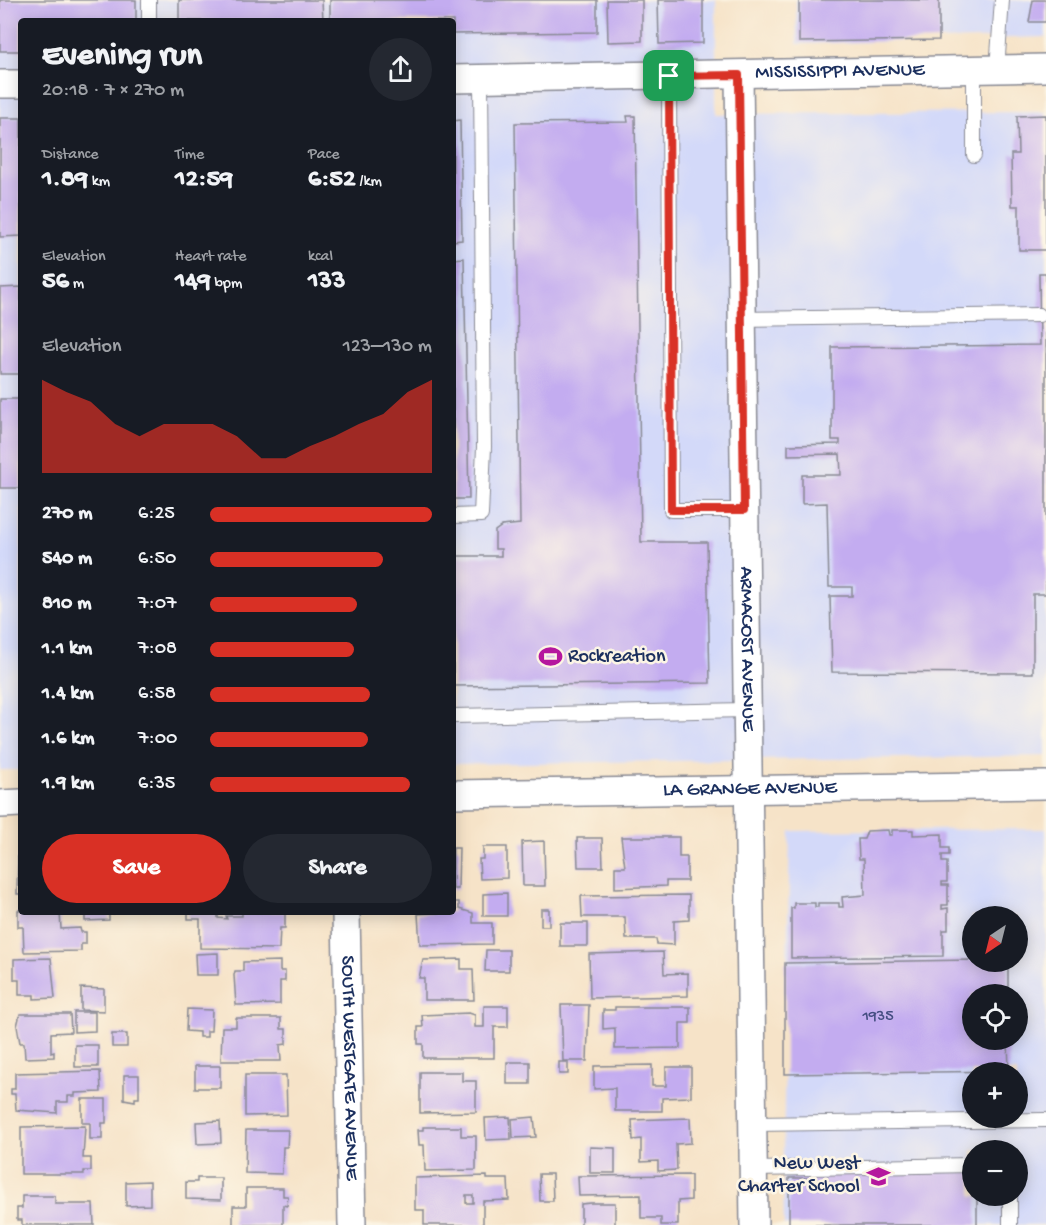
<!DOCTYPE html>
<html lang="en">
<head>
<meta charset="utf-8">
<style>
  body { margin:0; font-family:"Gochi Hand",sans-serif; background:#242831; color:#f1f3f6; height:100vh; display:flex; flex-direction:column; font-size:22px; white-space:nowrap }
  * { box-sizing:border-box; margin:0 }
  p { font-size:20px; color:#9ea1a6 }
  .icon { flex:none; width:33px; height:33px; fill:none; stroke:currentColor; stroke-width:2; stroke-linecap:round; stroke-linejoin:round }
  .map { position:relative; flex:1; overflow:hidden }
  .drawer { position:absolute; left:18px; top:18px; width:438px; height:897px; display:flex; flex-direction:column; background:#171b24; border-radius:6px; box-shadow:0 3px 15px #0003 }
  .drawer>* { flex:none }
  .needle { width:39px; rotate:215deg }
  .tools { position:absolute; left:962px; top:906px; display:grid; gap:12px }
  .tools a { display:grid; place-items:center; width:66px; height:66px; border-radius:50%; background:#171b24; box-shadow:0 3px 15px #0003; font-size:30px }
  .pin { position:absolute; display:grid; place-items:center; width:51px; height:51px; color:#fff; margin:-26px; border-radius:12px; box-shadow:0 3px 9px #0006 }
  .round { display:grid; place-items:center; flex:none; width:63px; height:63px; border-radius:32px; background:#242831 }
  .head { display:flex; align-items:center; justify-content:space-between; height:102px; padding:0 24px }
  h1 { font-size:33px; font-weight:700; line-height:45px }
  .metrics { display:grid; grid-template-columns:repeat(3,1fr); gap:9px; height:102px; padding:6px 24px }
  .metrics div { display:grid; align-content:center }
  .metrics b { font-size:26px; font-weight:700 }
  .metrics small { font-size:16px; font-weight:400 }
  .metrics p { font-size:16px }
  .chart { height:168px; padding:12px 24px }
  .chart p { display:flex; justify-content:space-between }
  .chart svg { width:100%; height:108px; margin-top:6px; fill:#d93025; opacity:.7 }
  .primary-button { display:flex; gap:12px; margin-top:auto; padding:12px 24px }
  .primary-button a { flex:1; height:69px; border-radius:36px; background:#d93025; color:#fff; font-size:24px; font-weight:700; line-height:69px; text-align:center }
  .primary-button a+a { background:#242831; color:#f1f3f6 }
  ul { padding:0 24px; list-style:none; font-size:20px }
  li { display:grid; grid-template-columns:96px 72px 1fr; align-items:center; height:45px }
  li i { height:15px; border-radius:8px; background:#d93025 }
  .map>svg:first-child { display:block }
  .built { fill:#d3d9f9; fill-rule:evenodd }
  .building { fill:#c3acf0; fill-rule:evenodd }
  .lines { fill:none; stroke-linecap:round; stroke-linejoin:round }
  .service-casing { stroke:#888993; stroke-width:16 }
  .minor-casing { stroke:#888993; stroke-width:30 }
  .service { stroke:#fff; stroke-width:14 }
  .minor { stroke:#fff; stroke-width:27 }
  .route-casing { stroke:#fff; stroke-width:12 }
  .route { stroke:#d93025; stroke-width:8 }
  .labels { text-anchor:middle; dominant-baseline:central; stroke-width:5; stroke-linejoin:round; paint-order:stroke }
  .number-label { font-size:16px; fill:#454e82 }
  .street-label { font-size:20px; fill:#1b2f5e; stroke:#fcf5e5 }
  .poi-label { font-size:20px; fill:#1b2f5e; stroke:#fcf5e5; text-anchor:start }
</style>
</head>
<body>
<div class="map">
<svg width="1046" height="1225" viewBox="0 0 1046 1225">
  <rect width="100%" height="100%" fill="#fcf5e5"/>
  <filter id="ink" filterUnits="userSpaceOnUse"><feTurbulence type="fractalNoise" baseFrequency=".0167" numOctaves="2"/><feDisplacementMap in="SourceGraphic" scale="12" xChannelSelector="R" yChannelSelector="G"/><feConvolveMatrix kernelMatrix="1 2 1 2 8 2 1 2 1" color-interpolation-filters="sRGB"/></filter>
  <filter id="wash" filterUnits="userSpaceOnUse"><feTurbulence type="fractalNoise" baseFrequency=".008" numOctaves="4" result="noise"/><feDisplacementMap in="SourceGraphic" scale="24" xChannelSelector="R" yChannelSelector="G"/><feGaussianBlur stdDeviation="1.35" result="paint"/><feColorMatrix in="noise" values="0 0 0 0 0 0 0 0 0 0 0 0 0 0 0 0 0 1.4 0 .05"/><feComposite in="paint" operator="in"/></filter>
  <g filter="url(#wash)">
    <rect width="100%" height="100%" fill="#f6e3c8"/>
    <!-- built -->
    <g class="built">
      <path d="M0 0H716V114L1046 112V756L453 764V21H21V770H0Z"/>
      <path d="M796 0H1046V37L797 44Z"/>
      <path d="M1046 829V1225H784L783 1154 790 831ZM972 916H1017V962H972ZM972 994H1017V1040H972ZM972 1072H1017V1118H972ZM972 1150H1017V1196H972Z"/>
    </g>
    <g id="blocks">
      <!-- building -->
      <g class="building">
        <path d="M0 0H136V21H21V51H0Z"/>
        <path d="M179 0H322L323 21H179Z"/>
        <path d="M330 0H597V32L453 34V21H330Z"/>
        <path d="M607 0H642V41L608 42Z"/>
        <path d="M658 0H703V43L659 44Z"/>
        <path d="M799 0H939V40L799 42Z"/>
        <path d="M1033 0H1046V22H1029Z"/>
        <path d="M1046 115V250H1019V206H1012L1011 154H1018L1017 116Z"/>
        <path d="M627 116H635L641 542H707L710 683 453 686V556H501V549H495V531L502 526 520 524 515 123 628 122Z"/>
        <path d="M0 118H21V236L0 237Z"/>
        <path d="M460 120 462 240 453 241V121Z"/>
        <path d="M464 258 469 499H453V259Z"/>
        <path d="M1039 273H1046V594H1033V673L832 672 830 596H852V587H829L827 503 802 504V475H841L840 454 788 455V445L840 444V440H832V347L1040 345Z"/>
        <path d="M21 287V374H0V288Z"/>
        <rect x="0" y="399" width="21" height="89"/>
        <path d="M888 830 889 835H892V830H913V835L942 834V848H949V855H942V862H947V882H942V885H948V905H942V909L948 908V930H943V956L791 958V908H794V903H815V907H818V903H839V907H843L842 897 865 895 864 859H859L858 839H864L867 831Z"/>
        <path d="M621 837H679V857H687V881H666V886L615 888V867H625Z"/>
        <path d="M577 838H602L603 867H578Z"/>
        <path d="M544 841 545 886H523L522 842Z"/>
        <path d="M483 847H507V878L480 879 479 859H483Z"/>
        <path d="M453 848H459L458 889H453Z"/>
        <path d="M18 853H21V894H17Z"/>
        <path d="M507 893V916H483V894Z"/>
        <path d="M689 895V920L674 921V945L657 944 656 939H626L625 917H582L581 896Z"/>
        <path d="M453 902H459V909L473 913V923H492V944L420 945 418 914 453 912Z"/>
        <rect x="541" y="909" width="8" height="17"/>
        <path d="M18 910 60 912 61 929 80 928 81 932H86V944H81V951L24 952 23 927H18Z"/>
        <path d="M85 912H113V914H109V920L85 921Z"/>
        <path d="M188 912H218V918L227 919 226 916H242V912H285V928H280L279 949 200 948V919H188Z"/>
        <rect x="560" y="923" width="28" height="23"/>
        <path d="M486 950H509V971H485Z"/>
        <path d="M663 952 664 974 688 973V996L590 998 589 954Z"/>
        <path d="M218 953V975H196L195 954Z"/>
        <path d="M51 958 55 998 34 999V995H19V980H14V959Z"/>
        <path d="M461 959V969H473L474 1000H424V978H419L423 960Z"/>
        <path d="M972 960 1008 962V994H972V1040H1008L1009 1071 785 1074V963Z"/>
        <path d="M280 961V971H285V981H280V1004L236 1005 234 975 235 971H243V962Z"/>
        <path d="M81 988 104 989V1011L81 1010Z"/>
        <path d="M561 1005H589L587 1061H563Z"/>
        <path d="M484 1006H508V1027H494V1058H423V1044H418V1027H423L422 1015 469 1013 475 1015V1027H484Z"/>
        <path d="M615 1007H690V1023H680V1048L615 1049V1028L603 1029V1010H615Z"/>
        <path d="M187 1009 212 1010 211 1031H207V1037H199V1032L186 1031Z"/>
        <path d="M74 1012H95V1031L74 1032Z"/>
        <path d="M20 1014H70L71 1032 51 1033V1053L54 1052V1057L25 1058 24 1043H20L17 1026Z"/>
        <path d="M236 1018H281V1029H286V1044L280 1045 281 1061H221L222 1027H236Z"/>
        <rect x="112" y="1034" width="15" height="13"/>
        <rect x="75" y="1045" width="23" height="22"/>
        <rect x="507" y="1062" width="23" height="22"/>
        <rect x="559" y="1062" width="9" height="12"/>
        <path d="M652 1065V1086H666V1067H691V1097L662 1098V1111H615V1088L594 1089V1066Z"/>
        <rect x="195" y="1066" width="25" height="22"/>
        <path d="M100 1071 101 1092 75 1093V1096H68V1102H57V1113L16 1110 15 1094H11V1089H15V1073Z"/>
        <path d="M420 1072H462V1081H476V1112L420 1113Z"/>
        <path d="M124 1075H139V1098H135V1101L124 1099Z"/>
        <path d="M245 1075H286L287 1115 245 1116Z"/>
        <path d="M82 1099H106V1123H102V1139H90V1123H82Z"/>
        <path d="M510 1117 511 1139 486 1140 485 1118Z"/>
        <path d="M534 1117 536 1137 513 1138 512 1119Z"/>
        <path d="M690 1118 691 1143 676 1144 677 1170 658 1171V1161L641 1162V1139L633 1140 632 1120Z"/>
        <path d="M220 1121 221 1143 197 1144 196 1122Z"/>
        <path d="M85 1126 83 1158H91V1171H84V1174H21V1127Z"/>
        <path d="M423 1127H461V1136H476V1170L425 1171 424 1145H419L418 1130H423Z"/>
        <path d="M246 1130H288L287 1147H283L282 1174 245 1173Z"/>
        <path d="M590 1147 615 1148V1173H590Z"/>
        <path d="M972 1172V1196H977V1225H789V1178H811V1174Z"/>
        <path d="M539 1174H552L553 1201H540Z"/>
        <path d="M691 1175V1200L678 1201V1225H661V1218H641V1195L579 1196 578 1176Z"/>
        <path d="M487 1176V1179H508L509 1200 483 1201V1225H424V1210H415V1178ZM466 1195H473V1203H466Z"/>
        <path d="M197 1178H221V1200L186 1199V1182H197Z"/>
        <path d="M150 1181V1205L126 1206V1182Z"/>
        <path d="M246 1188H283V1196H288L287 1206 283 1205V1225H233V1206H246Z"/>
        <path d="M22 1196H55V1204H93L94 1225H22V1220H17V1208H22Z"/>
        <path d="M591 1203H615V1225H581V1204Z"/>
      </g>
    </g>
  </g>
  <g filter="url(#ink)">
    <use href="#blocks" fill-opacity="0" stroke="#888993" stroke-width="1.5"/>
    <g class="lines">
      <defs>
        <g id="service">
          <path d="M149 0V21"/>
          <path d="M997 69 1002 0"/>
          <path d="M974 70V155"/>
          <path d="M669 76 671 510H744"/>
          <path d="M742 319 1039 315"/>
          <path d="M453 516 481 515 484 447 481 78"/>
          <path d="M453 716 746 710"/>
          <path d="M752 1124 1046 1120"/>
          <path d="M753 1169 972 1165"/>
          <path d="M1010 1196V1225"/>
        </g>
        <g id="minor">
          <path id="s1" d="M739 75 754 1225"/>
          <path id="s2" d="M453 79 1046 68"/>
          <path d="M0 84H21"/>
          <path id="s3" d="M453 794 1046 785"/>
          <path d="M0 804 21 803"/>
          <path id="s4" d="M346 912 352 1225"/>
        </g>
      </defs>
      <!-- service casing -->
      <use href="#service" class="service-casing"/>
      <!-- minor casing -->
      <use href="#minor" class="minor-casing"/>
      <!-- service -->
      <use href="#service" class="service"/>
      <!-- minor -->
      <use href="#minor" class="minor"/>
    </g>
  </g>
  <g class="lines" filter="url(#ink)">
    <defs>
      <path id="route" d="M739 75 744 510H671L669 76Z"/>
    </defs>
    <!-- route casing -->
    <use href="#route" class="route-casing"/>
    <!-- route -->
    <use href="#route" class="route"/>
  </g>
  <!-- icons -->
  <defs>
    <symbol id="stadium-bare" viewBox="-9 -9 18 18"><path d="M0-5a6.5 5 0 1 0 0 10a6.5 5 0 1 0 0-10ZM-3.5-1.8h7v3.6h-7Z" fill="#b5179e" stroke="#fcf5e5" stroke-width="2.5" paint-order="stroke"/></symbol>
    <symbol id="school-bare" viewBox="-9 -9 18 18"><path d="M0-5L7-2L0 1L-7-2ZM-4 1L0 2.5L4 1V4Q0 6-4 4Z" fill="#b5179e" stroke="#fcf5e5" stroke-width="2.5" paint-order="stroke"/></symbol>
  </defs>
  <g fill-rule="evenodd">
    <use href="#stadium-bare" x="534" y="640" width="33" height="33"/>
    <use href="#school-bare" x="862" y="1160" width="33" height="33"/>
  </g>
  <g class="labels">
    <!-- number labels -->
    <g class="number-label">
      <text x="878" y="1017">1935</text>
    </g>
    <!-- street labels -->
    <g class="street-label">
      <text stroke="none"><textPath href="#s2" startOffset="387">MISSISSIPPI AVENUE</textPath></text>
      <text stroke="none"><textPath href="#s1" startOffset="574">ARMACOST AVENUE</textPath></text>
      <text stroke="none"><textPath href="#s3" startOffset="297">LA GRANGE AVENUE</textPath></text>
      <text stroke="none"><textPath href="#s4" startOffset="156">SOUTH WESTGATE AVENUE</textPath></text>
    </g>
    <!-- poi labels -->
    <g class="poi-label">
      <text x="568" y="657">Rockreation</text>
      <text x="860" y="1164" text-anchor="end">New West<tspan x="860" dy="23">Charter School</tspan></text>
    </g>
  </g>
</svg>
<div class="tools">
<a><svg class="needle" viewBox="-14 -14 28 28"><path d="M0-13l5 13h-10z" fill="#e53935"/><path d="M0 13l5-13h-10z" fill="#9ea1a6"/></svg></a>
<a><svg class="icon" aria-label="locate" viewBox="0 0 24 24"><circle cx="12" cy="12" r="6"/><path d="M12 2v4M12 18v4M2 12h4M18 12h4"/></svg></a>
<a>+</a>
<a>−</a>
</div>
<div class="pin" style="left:669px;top:76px;background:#1e9e55"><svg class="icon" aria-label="arrive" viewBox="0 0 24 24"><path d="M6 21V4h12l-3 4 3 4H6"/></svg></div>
<section class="drawer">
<div class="head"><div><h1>Evening run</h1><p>20:18 · 7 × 270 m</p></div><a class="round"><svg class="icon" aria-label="share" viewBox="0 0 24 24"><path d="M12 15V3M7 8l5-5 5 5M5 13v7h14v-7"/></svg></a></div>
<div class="metrics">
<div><p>Distance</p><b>1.89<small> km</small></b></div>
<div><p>Time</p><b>12:59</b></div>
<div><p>Pace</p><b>6:52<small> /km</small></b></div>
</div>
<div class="metrics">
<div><p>Elevation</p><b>56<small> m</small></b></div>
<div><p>Heart rate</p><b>149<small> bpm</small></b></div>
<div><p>kcal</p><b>133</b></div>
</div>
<div class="chart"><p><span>Elevation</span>123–130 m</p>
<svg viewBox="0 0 160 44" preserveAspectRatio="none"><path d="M0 44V6L10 11L20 15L30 24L40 29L50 24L60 24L70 24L80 29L90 38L100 38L110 33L120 29L130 24L140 20L150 11L160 6V44z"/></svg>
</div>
<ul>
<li><b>270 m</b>6:25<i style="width:100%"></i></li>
<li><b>540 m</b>6:50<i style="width:78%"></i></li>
<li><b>810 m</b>7:07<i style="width:66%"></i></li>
<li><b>1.1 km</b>7:08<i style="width:65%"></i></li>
<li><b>1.4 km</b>6:58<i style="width:72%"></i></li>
<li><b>1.6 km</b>7:00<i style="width:71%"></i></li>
<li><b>1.9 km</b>6:35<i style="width:90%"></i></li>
</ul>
<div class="primary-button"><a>Save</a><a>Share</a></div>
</section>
</div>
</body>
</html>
